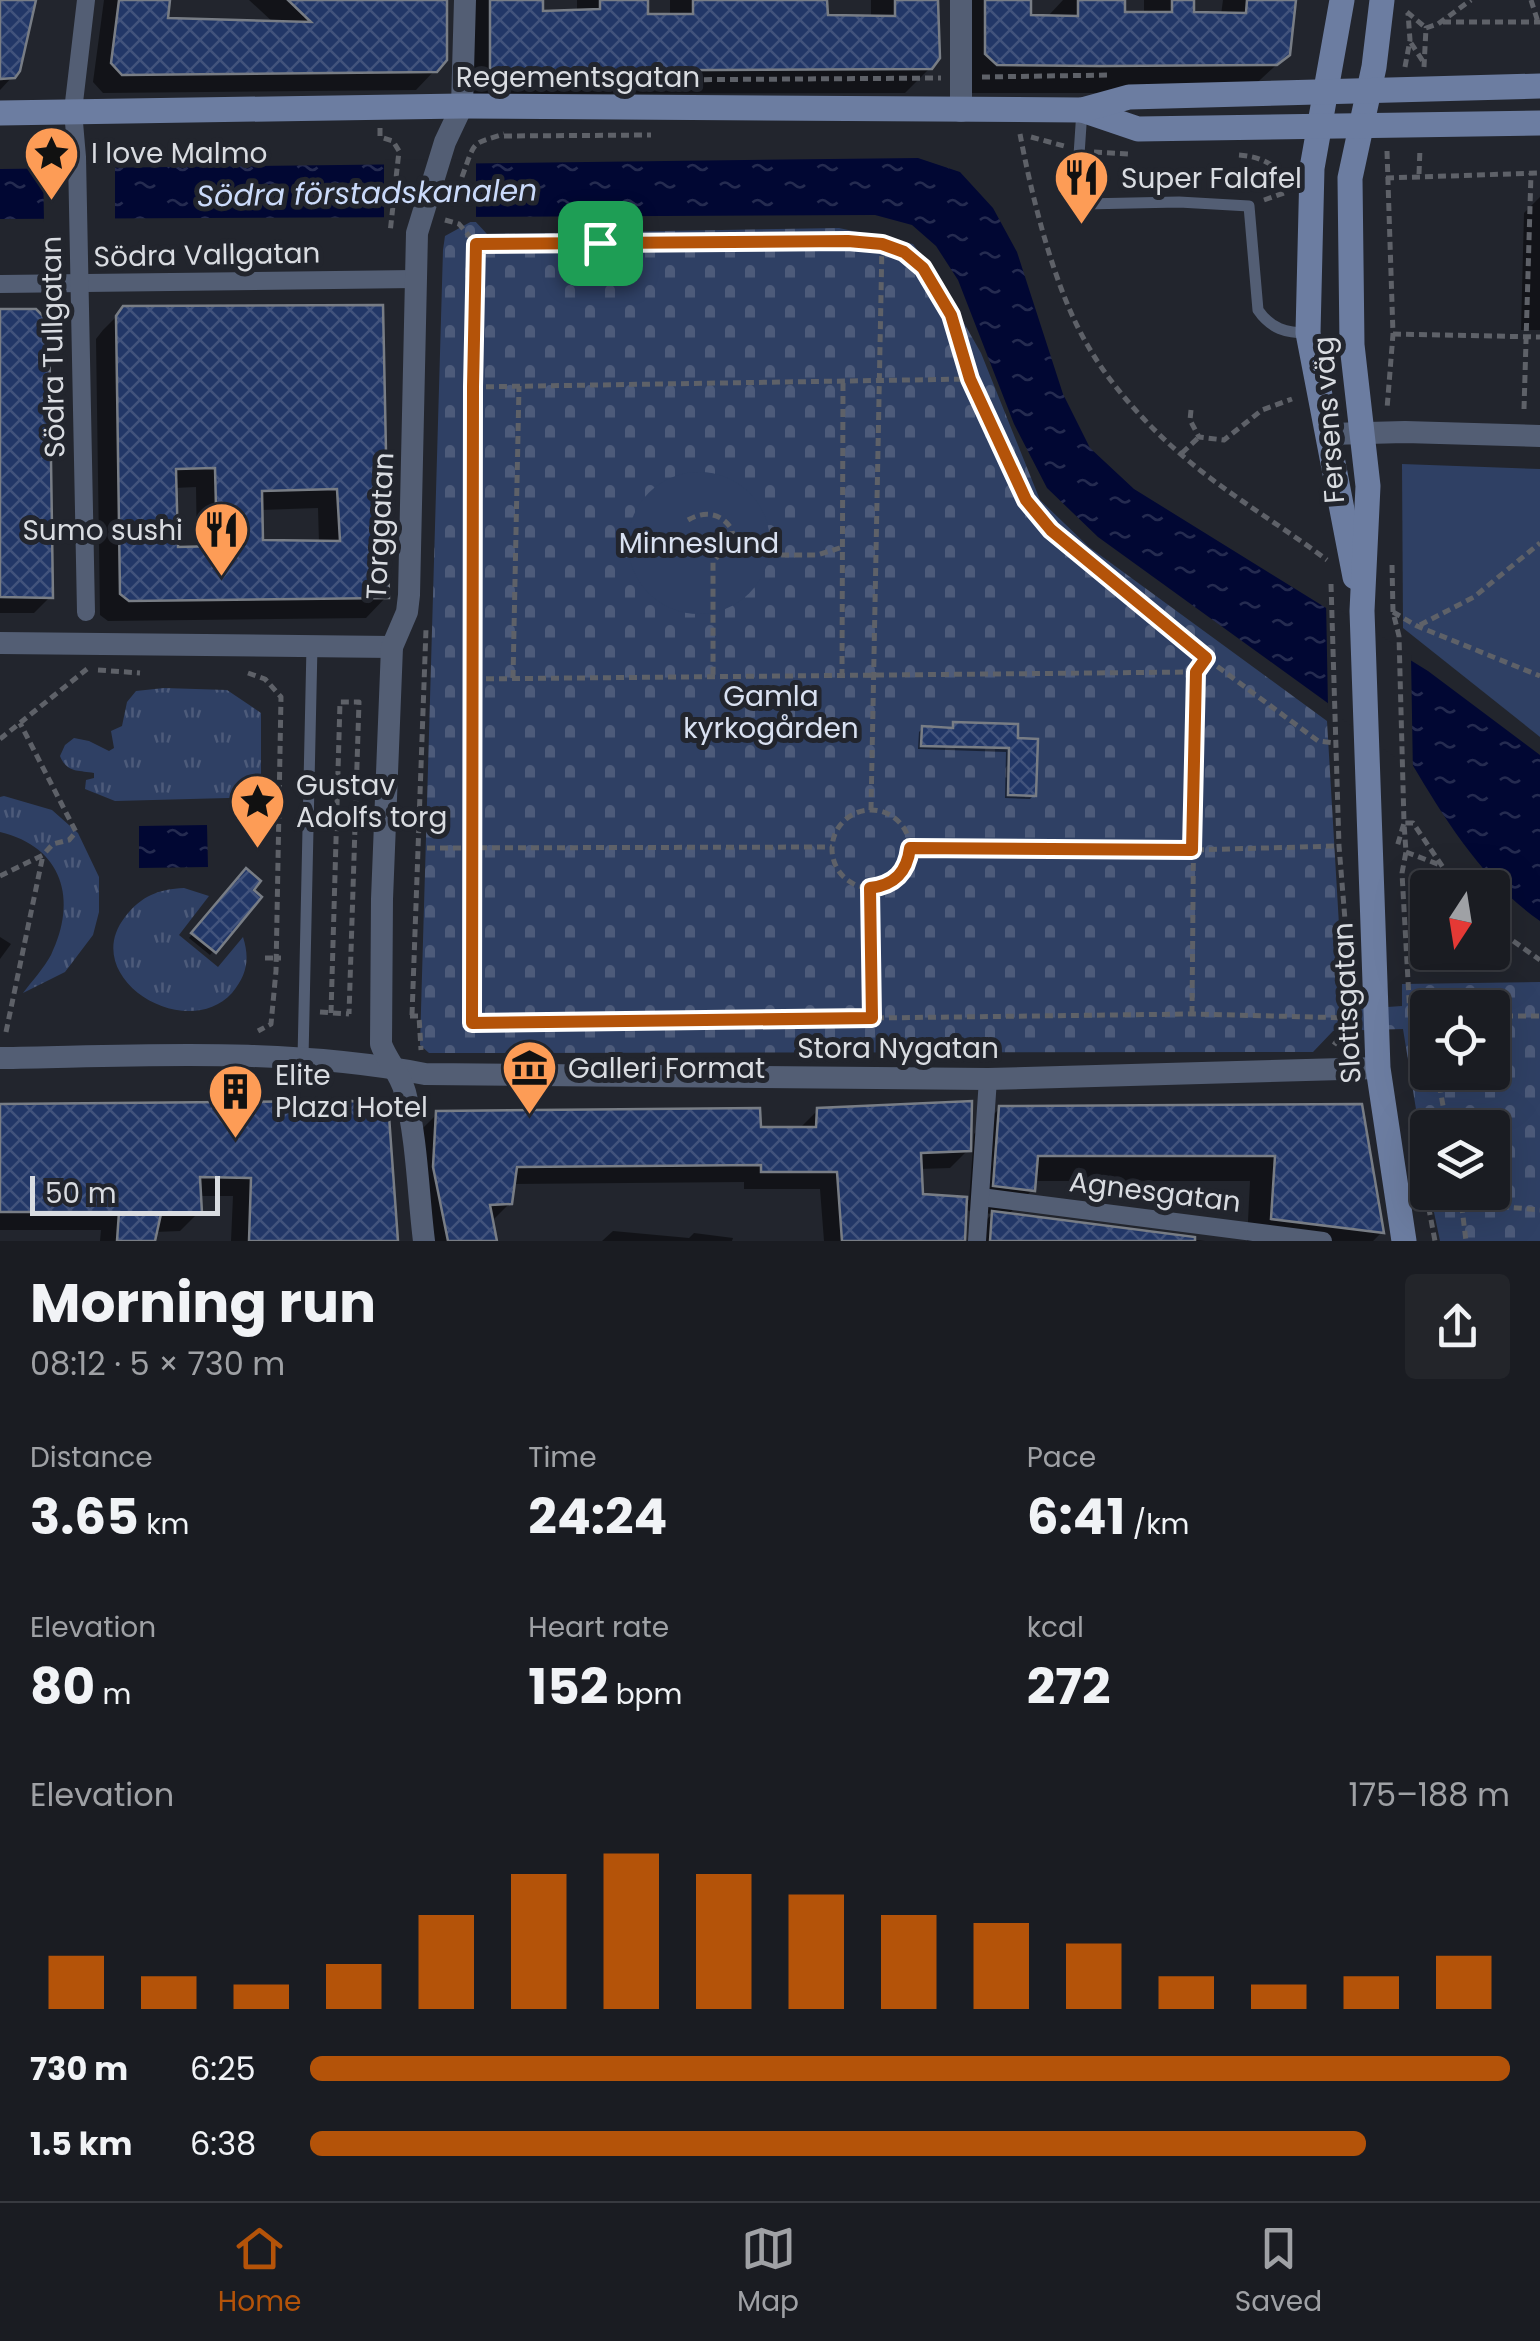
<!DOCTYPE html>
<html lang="en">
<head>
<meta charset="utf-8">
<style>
  body { margin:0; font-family:Poppins,sans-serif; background:#23252a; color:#f1f3f6; height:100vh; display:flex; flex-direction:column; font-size:38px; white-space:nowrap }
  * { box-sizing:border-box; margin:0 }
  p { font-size:32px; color:#9fa1a5 }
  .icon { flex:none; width:55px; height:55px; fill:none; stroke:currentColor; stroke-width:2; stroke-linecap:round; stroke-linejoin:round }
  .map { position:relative; height:1241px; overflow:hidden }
  .panel { display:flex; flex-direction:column; background:#1a1c22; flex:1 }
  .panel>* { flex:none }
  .needle { width:65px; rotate:192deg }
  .controls { position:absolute; left:1410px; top:870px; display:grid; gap:20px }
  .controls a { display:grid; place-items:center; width:100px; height:100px; border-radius:10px; background:#1a1c22; box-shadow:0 10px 40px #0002,0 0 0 2px #383a40; font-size:50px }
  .scale { position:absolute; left:30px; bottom:25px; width:190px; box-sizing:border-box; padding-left:10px; border:5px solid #d9dce1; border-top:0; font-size:28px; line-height:35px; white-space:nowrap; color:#d9dce1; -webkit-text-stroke:8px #22252d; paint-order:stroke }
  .pin { position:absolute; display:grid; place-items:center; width:85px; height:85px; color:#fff; margin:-42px; border-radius:20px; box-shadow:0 5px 15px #0006 }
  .round { display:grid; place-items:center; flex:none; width:105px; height:105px; border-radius:10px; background:#23252a }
  .headline { display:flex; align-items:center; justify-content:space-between; height:170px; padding:0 30px }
  h1 { font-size:55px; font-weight:700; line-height:75px }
  .figures { display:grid; grid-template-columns:repeat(3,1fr); gap:15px; height:170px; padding:10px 30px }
  .figures div { display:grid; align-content:center }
  .figures b { font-size:50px; font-weight:700 }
  .figures small { font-size:28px; font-weight:400 }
  .figures p { font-size:28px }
  .chart { height:280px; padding:20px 30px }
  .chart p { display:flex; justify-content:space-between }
  .chart svg { width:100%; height:180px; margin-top:10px; stroke:#b45309; stroke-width:6 }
  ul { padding:0 30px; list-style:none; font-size:32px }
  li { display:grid; grid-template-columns:160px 120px 1fr; align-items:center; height:75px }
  li i { height:25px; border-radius:12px; background:#b45309 }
  .tab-bar { display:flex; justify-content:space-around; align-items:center; height:140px; border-top:2px solid #383a40; background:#1a1c22; font-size:28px; color:#9fa1a5 }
  .tab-bar a { display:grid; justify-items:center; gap:5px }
  .tab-bar .selected { color:#b45309 }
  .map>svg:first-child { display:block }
  .grass { fill:url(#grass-tufts) }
  .cemetery { fill:url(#cemetery-stones); fill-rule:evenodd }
  .park { fill:#2f4064 }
  .water { fill:url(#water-ripples) }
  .pier { fill:#22252d }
  .shadow { fill:#0007; fill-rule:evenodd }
  .building { fill:url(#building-cross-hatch); stroke:#787d85; stroke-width:2.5; fill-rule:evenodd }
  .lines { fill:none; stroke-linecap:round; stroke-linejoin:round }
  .path { stroke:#5e6168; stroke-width:5; stroke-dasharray:8 5; stroke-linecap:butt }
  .service { stroke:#535e74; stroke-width:11 }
  .pedestrian { stroke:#535e74; stroke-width:18 }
  .minor { stroke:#535e74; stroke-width:22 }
  .secondary { stroke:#6c7da1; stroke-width:25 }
  .route-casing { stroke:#fff; stroke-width:20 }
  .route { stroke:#b45309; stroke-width:12 }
  .labels { text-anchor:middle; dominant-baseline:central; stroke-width:10; stroke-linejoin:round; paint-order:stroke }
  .street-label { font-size:28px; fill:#d9dce1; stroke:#22252d }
  .poi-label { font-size:28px; fill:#d9dce1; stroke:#22252d; text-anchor:start }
  .park-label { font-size:28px; fill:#d9e1f1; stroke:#22252d }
  .water-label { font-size:30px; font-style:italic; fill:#cbdbfb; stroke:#22252d }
</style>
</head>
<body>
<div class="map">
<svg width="1540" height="1241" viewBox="0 0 1540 1241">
  <defs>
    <pattern id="grass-tufts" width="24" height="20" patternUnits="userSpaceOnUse" patternTransform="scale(2.5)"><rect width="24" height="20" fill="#2f4064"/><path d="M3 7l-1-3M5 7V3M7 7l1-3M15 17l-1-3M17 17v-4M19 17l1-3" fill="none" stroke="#4d5b7a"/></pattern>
    <pattern id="cemetery-stones" width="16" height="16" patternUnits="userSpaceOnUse" patternTransform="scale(2.5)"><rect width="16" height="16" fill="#2f4064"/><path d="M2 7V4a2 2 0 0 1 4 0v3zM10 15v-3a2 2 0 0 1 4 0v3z" fill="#4d5b7a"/></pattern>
    <pattern id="water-ripples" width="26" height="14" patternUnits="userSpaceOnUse" patternTransform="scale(2.5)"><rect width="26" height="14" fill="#010733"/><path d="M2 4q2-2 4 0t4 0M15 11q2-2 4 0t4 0" fill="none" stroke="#252b50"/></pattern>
    <pattern id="building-cross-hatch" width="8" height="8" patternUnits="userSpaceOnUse" patternTransform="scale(2.5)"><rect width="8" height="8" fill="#223767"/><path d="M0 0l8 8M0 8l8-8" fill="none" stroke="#42537c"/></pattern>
  </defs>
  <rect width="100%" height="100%" fill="#22252d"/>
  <!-- grass -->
  <g class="grass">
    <path d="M164 688 227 690 261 713V797L115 801 85 789 86 780 94 778V773C78 770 67 773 60 756L65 745 74 738 89 741 109 751 114 748 111 731 122 726 127 702 136 691Z"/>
    <path d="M4 796 52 810 78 833 99 877V912L93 935 65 972 23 993C32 981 44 968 51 955 78 900 63 847 0 832V797Z"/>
    <path d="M184 888 209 896 179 935 218 967 243 937C250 959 247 975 232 993 185 1044 78 977 125 917 141 896 159 889 184 888Z"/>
  </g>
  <!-- cemetery -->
  <path class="cemetery" d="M474 220 487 234 839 228 913 244 944 288 981 353 1040 500 1089 547 1327 721 1344 1010 1402 1006V984L1540 982V1241H1440L1430 1193 1492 1192V1128H1428L1427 1177 1403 1029 1333 1031 1313 1052 429 1053 420 1045 443 250 445 236ZM1428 1008H1492V1072H1428Z"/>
  <!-- park -->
  <g class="park">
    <path d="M1402 464 1540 469V737L1403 628Z"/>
    <circle cx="699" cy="543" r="71"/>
  </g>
  <!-- water -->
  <g class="water">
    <path d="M918 158 960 172 993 208 1017 252 1063 394 1090 448 1134 489 1428 671 1540 755V921C1484 882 1446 821 1412 764L1098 537 1047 488 1014 424 958 280 936 246 912 225 875 215 0 219V169Z"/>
    <path d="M207 825 208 867 139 868V826Z"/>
  </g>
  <!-- pier -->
  <g class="pier">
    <path d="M476 159V222H384V160Z"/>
    <path d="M115 163V223H44L43 165Z"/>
    <path d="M1326 601 1411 655 1413 774 1409 767 1328 709Z"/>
  </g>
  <!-- shadow -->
  <g class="shadow">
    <path d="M0 0H33L13 76 0 90Z"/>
    <path d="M104 0H168L165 21 275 24 249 0H444L435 70 416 90 103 93 93 82Z"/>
    <path d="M466 0H541L540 14 577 12V0H646V17H670V0H825V18H871V0H936L930 68 905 93 467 94Z"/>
    <path d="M956 0H1029L1028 17 1050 18V14L1063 0H1122V14H1144V0H1191V15H1221L1223 0H1293L1288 54 1246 93H968Z"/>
    <path d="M1540 197V330H1521L1524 213Z"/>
    <path d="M381 307 386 597 366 618 108 621 100 615 96 339 103 330 124 309ZM196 487 197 549 175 550 174 488ZM318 508 319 543 260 542V510Z"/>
    <path d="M0 311 51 596 34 613H0Z"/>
    <path d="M954 725 1015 741 1034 795 1030 799 1005 798 1006 752 918 749 919 732 923 728 949 730Z"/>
    <path d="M246 871 250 890 259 897 210 955 189 938Z"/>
    <path d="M0 937 11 944 0 959Z"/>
    <path d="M352 1104 395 1241H231L233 1196H198L199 1212 180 1231 155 1232 152 1241H100L101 1230H0V1106Z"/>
    <path d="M1360 1107 1382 1232 1373 1241H1247L1250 1181H1033L1032 1190 1007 1216 1205 1241H974L975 1232 992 1214 964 1210 962 1241H824L820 1189H744V1182L512 1184 510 1203 491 1222 494 1241H427L419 1132 437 1114 758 1130 800 1128 818 1110 968 1150 950 1168 919 1169 920 1197 969 1200 974 1134 1000 1108Z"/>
    <path d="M613 1231 689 1238 694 1233 733 1238 732 1241H602Z"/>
  </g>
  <!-- building -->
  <g class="building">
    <path d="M0 0H36L20 71 15 78 0 79Z"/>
    <path d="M119 0H170L168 18 311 22 288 0H447V60L437 72 122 75 111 63Z"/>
    <path d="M490 0H543V11L600 9V0H648V14H693V0H827L828 15 895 16V0H938L940 58 932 69 490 71Z"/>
    <path d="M985 0H1031V15L1078 16V0H1125V12H1172V0H1194V12L1246 13 1247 0H1296L1290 55 1277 65 1100 66 997 65 985 54Z"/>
    <path d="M383 305 389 598 129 601 120 594 116 316 123 306ZM215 468 217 546 178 547 176 469ZM337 489 340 541 263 540 262 491Z"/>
    <path d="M0 309H36L49 322 53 598 0 597Z"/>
    <path d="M953 722 1018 724V738L1038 739 1036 796 1008 795 1009 748 921 746 922 726 953 728Z"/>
    <path d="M246 868 261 881 254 890 262 897 216 953 191 933Z"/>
    <path d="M352 1101 379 1106 389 1116 398 1241H249L251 1178 200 1177 202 1213 161 1214 155 1241H117L119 1212H0V1104Z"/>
    <path d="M972 1101 971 1151 921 1153 923 1194 967 1197 965 1241H842L837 1172H761V1165L517 1167 512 1204 490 1205 497 1241H448L433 1167 436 1111 760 1108 761 1127H816L817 1108Z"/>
    <path d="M1362 1104 1384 1233 1271 1219 1275 1156H1038L1035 1191 993 1186 999 1106Z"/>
    <path d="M992 1211 1195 1237V1241H990Z"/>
  </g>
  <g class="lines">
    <!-- path -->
    <g class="path">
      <path d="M1531 0 1538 22"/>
      <path d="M1407 12 1426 28"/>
      <path d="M1443 22H1540"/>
      <path d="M1411 43 1424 63"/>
      <path d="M1405 67 1410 40 1408 13"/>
      <path d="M1424 67 1426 28 1438 24 1471 0"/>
      <path d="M982 77 1111 75"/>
      <path d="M652 80 941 78"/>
      <path d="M380 128V137L393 141 399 151 390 233"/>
      <path d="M1020 134C1032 198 1055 291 1088 346 1115 393 1159 438 1201 471 1242 503 1286 529 1327 560"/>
      <path d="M504 136 651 135"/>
      <path d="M1031 137 1064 146"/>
      <path d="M1387 151 1393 334 1387 409"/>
      <path d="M1094 152 1128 154"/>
      <path d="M1239 155C1261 157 1275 163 1287 183"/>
      <path d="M1419 174 1420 148"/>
      <path d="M462 177C476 139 470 145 504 134"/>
      <path d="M1386 178 1540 173"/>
      <path d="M1264 200 1287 192"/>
      <path d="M445 220 459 224 476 244 848 241 882 244 904 251 923 268 951 315 970 379 1025 499 1051 530 1206 658"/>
      <path d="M476 244 473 387 472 1023 1192 1014 1353 1018"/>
      <path d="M1393 334 1540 337"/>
      <path d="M473 387 970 379"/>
      <path d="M1524 409 1531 173"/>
      <path d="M1191 410 1190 420 1199 437 1224 440 1262 410 1292 399"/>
      <path d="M1182 453 1199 437"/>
      <path d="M688 520C705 510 722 513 732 530L733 538 713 562V676"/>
      <path d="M733 538 768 555H817L843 547"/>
      <path d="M1392 565 1393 612 1399 636 1404 823 1397 847"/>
      <path d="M1331 584 1339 846 1346 932"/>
      <path d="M1393 612 1417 626 1540 676"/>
      <path d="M1420 625 1474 597 1540 543"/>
      <path d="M98 670 140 673"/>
      <path d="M248 673 265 679 281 697 276 971 271 1024 258 1031"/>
      <path d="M842 677 843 382"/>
      <path d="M513 678 519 386"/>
      <path d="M473 679 1195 672 1206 658 1318 741 1336 743"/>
      <path d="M0 739 87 669"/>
      <path d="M871 810 882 244"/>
      <circle cx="871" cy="849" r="39"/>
      <path d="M910 847 1192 850 1337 846"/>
      <path d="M427 848 832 847"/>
      <path d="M1406 852 1440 865"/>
      <path d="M0 876 43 855 53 844 69 840 76 832 20 723"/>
      <path d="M870 888 872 1018"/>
      <path d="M1492 926 1540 960"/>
      <path d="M265 958H281"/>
      <path d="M320 1012 349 1014"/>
      <path d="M331 1013 340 702H359L349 1014"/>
      <path d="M1192 1014 1195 672"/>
      <path d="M412 1015 426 629"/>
      <path d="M410 1016H419L421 1050"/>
      <path d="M1410 1016 1402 873 1406 852 1404 823H1413L1457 888"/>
      <path d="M1411 1016 1428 1015"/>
      <path d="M1492 1016H1540"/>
      <path d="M6 1032 43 855"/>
      <path d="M1334 1045 1353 1018"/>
      <path d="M1437 1072 1447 1128"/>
      <path d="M1419 1156 1435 1241"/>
      <path d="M1460 1192 1466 1241"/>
      <path d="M1462 1203 1540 1210"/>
    </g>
    <!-- service -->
    <g class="service">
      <path d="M1082 110 1078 170 1084 204 1179 202 1249 206 1258 310C1271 329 1286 333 1308 333"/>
      <path d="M303 1058 312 646"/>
    </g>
    <!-- pedestrian -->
    <g class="pedestrian">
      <path d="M0 284 415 279"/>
      <path d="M86 612 77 157 73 111 86 0"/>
      <path d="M981 1197 1323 1241"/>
      <path d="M977 1241 988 1079"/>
    </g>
    <!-- minor -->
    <g class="minor">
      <path d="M961 0V111"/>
      <path d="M1329 434 1405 432 1540 436"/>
      <path d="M0 643 392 647"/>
      <path d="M0 1058C141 1056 286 1047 425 1074L988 1079 1378 1068"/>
      <path d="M424 1241C418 1193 417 1139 405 1092 400 1073 387 1061 381 1044L382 899 392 647 407 612 409 595 417 233 445 142 462 106 465 0"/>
    </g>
    <!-- secondary -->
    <g class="secondary">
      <path d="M1342 0 1312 168 1308 333 1355 577"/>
      <path d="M1382 0 1374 67 1350 178 1352 345 1368 486 1362 611 1378 1068 1404 1241"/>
      <path d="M1082 110 1138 129 1540 123"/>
      <path d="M0 113 462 106 1082 110 1129 97 1540 86"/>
    </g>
  </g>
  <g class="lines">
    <defs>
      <path id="route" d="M848 241 882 244 904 252 923 268 951 315 970 379 1026 500 1051 530 1206 658 1196 672 1192 850 910 848C907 872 895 885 870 888L872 1018 472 1023 473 387 476 244Z"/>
    </defs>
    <!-- route casing -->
    <use href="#route" class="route-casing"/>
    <!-- route -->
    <use href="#route" class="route"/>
  </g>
  <!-- icons -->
  <defs>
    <symbol id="sight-pin" viewBox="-11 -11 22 30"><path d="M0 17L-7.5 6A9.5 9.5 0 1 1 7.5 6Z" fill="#fd9c56" stroke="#22252d"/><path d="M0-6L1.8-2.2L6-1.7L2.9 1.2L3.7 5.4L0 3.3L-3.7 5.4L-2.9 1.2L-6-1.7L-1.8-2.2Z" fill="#111"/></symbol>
    <symbol id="restaurant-pin" viewBox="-11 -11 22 30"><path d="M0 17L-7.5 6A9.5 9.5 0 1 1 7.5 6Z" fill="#fd9c56" stroke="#22252d"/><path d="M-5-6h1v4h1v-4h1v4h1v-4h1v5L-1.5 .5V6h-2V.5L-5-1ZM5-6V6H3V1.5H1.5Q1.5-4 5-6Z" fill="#111"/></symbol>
    <symbol id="museum-pin" viewBox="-11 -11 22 30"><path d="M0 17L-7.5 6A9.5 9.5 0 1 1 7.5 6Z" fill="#fd9c56" stroke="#22252d"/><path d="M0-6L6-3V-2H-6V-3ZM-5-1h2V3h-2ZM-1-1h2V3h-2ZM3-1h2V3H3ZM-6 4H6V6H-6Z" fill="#111"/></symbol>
    <symbol id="building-pin" viewBox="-11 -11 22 30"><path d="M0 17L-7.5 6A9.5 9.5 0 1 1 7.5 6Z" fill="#fd9c56" stroke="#22252d"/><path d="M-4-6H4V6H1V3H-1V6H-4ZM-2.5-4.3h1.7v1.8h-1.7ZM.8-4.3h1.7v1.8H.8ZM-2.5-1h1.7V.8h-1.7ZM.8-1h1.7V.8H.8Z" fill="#111"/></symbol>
  </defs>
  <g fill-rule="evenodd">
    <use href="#sight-pin" x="20" y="122" width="63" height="86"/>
    <use href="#restaurant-pin" x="1050" y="146" width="63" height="86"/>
    <use href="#restaurant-pin" x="190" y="498" width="63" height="86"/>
    <use href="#sight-pin" x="226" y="770" width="63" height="86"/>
    <use href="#museum-pin" x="498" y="1036" width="63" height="86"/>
    <use href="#building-pin" x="204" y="1060" width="63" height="86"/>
  </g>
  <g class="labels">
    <!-- street labels -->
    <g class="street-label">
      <text x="578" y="77">Regementsgatan</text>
      <text transform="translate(207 255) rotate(-1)">Södra Vallgatan</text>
      <text transform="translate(53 347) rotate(-91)">Södra Tullgatan</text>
      <text transform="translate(1329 420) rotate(-94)">Fersens väg</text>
      <text transform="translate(380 526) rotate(-87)">Torggatan</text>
      <text transform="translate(1347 1003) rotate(-93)">Slottsgatan</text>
      <text x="898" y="1048">Stora Nygatan</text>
      <text transform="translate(1155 1192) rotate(7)">Agnesgatan</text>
    </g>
    <!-- poi labels -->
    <g class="poi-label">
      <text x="91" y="153">I love Malmo</text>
      <text x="1121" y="178">Super Falafel</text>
      <text x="183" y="530" text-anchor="end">Sumo sushi</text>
      <text x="296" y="785">Gustav<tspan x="296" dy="32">Adolfs torg</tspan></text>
      <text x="568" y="1068">Galleri Format</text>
      <text x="275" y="1075">Elite<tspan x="275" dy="32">Plaza Hotel</tspan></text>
    </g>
    <!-- park labels -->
    <g class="park-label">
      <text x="699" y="543">Minneslund</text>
      <text x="771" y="696">Gamla<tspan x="771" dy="32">kyrkogården</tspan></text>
    </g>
    <!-- water labels -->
    <g class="water-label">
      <text transform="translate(367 193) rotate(-1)">Södra förstadskanalen</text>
    </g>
  </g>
</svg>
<div class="controls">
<a><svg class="needle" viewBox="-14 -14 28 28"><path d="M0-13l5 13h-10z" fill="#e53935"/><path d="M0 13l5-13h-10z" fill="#9fa1a5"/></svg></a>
<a><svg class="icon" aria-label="locate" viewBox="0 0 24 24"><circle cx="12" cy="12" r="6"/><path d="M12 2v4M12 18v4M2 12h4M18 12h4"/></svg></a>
<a><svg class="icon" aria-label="layers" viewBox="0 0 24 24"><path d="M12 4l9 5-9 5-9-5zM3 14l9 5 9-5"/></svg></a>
</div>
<div class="scale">50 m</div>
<div class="pin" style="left:600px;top:243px;background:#1e9e55"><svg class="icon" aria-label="arrive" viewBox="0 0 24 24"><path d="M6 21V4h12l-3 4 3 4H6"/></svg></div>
</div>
<section class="panel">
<div class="headline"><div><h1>Morning run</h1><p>08:12 · 5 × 730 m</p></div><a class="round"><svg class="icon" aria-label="share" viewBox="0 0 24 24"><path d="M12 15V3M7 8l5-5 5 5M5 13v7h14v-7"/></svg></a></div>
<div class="figures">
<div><p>Distance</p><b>3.65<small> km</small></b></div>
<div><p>Time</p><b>24:24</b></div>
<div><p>Pace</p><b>6:41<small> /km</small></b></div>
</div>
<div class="figures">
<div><p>Elevation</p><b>80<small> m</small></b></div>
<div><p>Heart rate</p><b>152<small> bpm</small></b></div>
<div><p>kcal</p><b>272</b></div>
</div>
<div class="chart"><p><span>Elevation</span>175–188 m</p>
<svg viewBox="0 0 160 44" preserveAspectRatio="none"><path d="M5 44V31M15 44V36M25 44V38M35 44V33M45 44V21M55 44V11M65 44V6M75 44V11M85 44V16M95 44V21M105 44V23M115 44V28M125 44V36M135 44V38M145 44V36M155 44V31"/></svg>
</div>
<ul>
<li><b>730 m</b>6:25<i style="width:100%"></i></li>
<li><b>1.5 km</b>6:38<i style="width:88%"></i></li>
</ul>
</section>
<nav class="tab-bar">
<a class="selected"><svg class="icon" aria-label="home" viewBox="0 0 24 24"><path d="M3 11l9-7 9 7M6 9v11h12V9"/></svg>Home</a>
<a><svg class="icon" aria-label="map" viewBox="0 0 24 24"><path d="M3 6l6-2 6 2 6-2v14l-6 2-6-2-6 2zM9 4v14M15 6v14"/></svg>Map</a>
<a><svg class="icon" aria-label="saved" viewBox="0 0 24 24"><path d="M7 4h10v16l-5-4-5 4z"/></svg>Saved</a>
</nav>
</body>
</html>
